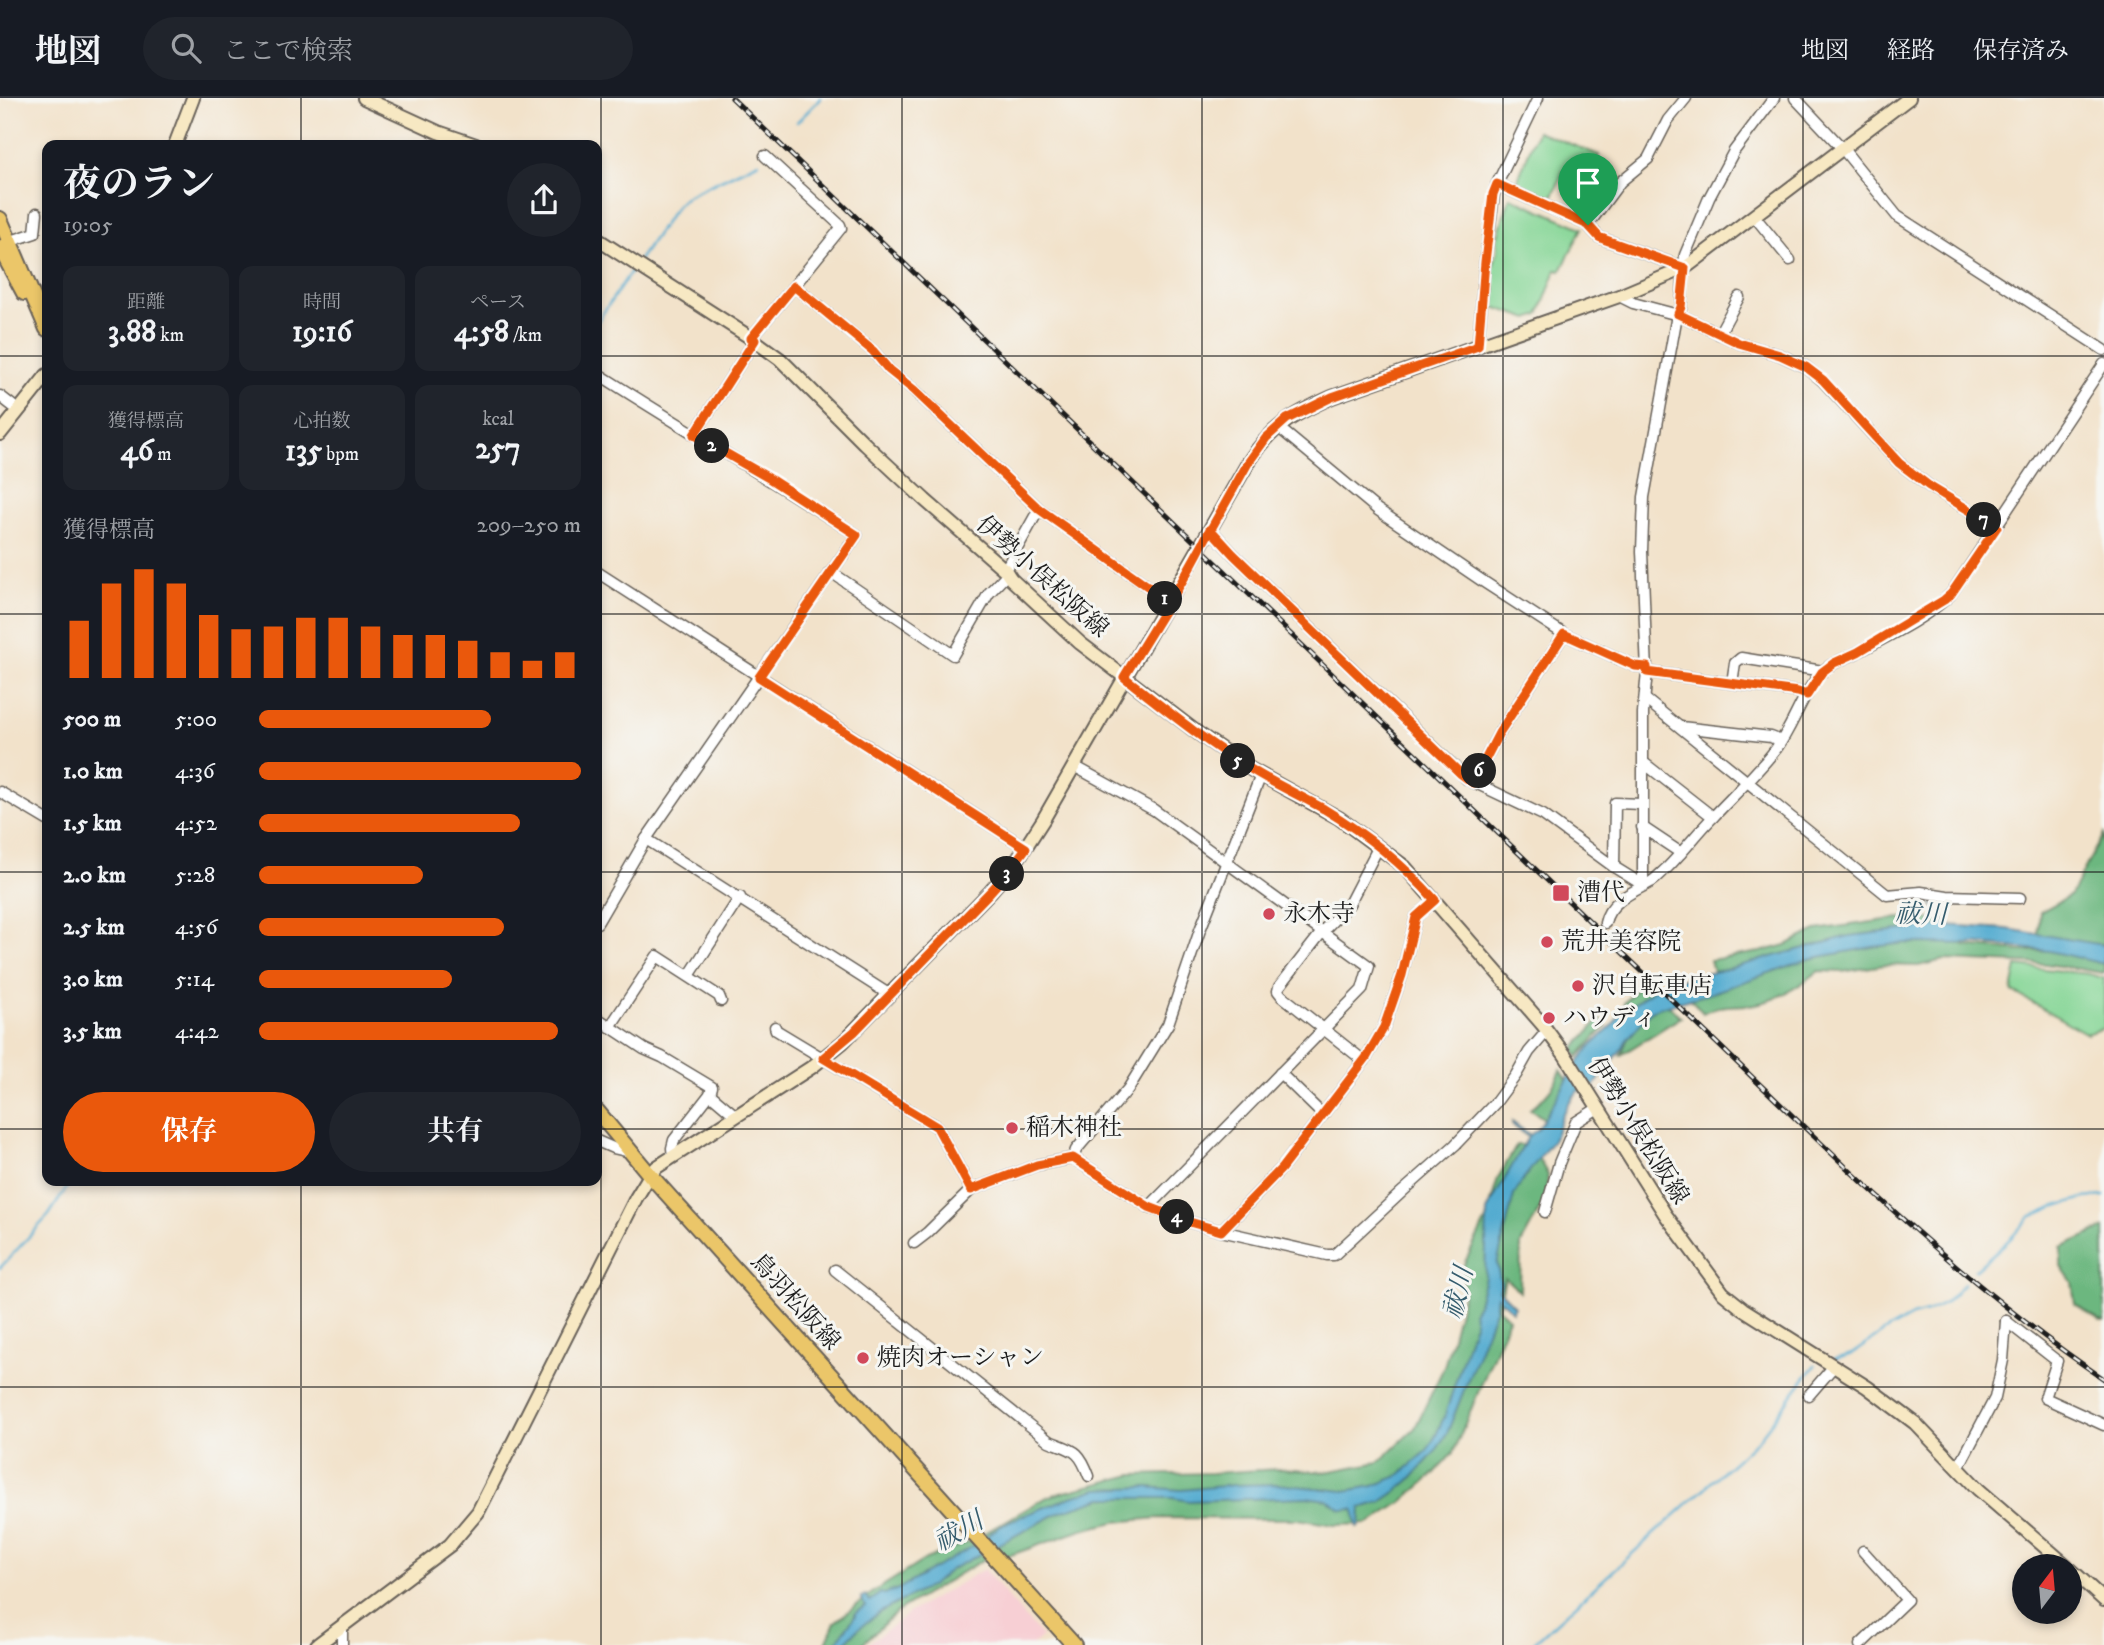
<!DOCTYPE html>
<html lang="ja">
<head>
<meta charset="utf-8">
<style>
  body { margin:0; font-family:"IM FELL DW Pica","Noto Serif JP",serif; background:#20242c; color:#f1f3f6; height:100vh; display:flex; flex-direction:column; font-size:26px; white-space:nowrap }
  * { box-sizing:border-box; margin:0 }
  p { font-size:23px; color:#9ea1a6 }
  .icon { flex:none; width:38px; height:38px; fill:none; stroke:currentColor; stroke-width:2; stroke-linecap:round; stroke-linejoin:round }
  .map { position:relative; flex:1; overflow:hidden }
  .details { position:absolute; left:42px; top:42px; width:560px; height:1046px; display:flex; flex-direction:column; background:#171b24; border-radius:14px; box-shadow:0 4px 10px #0003 }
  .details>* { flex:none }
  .needle { width:46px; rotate:16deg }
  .controls { position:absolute; left:2012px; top:1456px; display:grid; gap:14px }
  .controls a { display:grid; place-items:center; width:70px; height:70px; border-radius:50%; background:#171b24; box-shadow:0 4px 10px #0003; font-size:35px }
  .pin { position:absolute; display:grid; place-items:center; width:60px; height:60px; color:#fff; margin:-72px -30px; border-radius:50% 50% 50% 0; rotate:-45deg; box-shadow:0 0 7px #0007 }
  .pin .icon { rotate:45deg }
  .km { position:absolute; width:35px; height:35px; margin:-18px; border-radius:50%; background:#222; color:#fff; font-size:19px; line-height:35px; text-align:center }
  .round { display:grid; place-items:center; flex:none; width:74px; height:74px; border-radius:37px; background:#20242c }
  .overview { display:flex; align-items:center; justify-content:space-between; height:119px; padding:0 21px }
  h1 { font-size:38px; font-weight:700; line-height:52px }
  .stats { display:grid; grid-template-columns:repeat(3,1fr); gap:10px; height:119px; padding:7px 21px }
  .stats div { display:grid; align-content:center; border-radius:14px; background:#20242c; text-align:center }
  .stats b { font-size:30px; font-weight:700 }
  .stats small { font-size:19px; font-weight:400 }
  .stats p { font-size:19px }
  .chart { height:196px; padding:14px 21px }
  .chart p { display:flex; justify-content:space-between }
  .chart svg { width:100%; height:126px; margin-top:7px; stroke:#ea580c; stroke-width:6 }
  .action { display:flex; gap:14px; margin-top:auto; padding:14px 21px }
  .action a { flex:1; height:80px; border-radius:42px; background:#ea580c; color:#fff; font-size:28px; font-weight:700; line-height:80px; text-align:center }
  .action a+a { background:#20242c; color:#f1f3f6 }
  ul { padding:0 21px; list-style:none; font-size:23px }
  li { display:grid; grid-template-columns:112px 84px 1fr; align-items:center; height:52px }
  li i { height:18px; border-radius:9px; background:#ea580c }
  header { display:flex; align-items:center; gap:42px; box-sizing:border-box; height:98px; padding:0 35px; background:#171b24; border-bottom:2px solid #363941 }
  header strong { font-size:33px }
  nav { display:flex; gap:38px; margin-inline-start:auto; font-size:24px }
  .search { width:490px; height:63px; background:#20242c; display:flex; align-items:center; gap:18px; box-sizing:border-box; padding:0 24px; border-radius:38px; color:#9ea1a6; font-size:26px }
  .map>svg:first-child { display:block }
  .built { fill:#f7cfd4 }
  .green { fill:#86d696; stroke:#517959; stroke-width:2 }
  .forest { fill:#6cb77f; stroke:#446a4e; stroke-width:2 }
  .water { fill:#53abd0; stroke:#386476; stroke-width:2 }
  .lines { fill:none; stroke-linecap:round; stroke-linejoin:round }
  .stream { stroke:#53abd0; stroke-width:2.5 }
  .street-casing { stroke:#676159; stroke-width:13 }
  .secondary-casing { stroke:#676159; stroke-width:16 }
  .primary-casing { stroke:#676159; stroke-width:18 }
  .street { stroke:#fff; stroke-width:10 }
  .secondary { stroke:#f7e8c3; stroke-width:12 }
  .primary { stroke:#ebc669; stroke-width:14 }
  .rail-casing { stroke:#1c1c1c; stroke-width:5 }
  .rail { stroke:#f6f6f2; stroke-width:2.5; stroke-dasharray:8; stroke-linecap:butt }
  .route-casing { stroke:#fff; stroke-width:14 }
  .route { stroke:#ea580c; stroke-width:9 }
  .grid { fill:none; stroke:#1c1c1c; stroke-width:2; stroke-opacity:0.55 }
  .poi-dot { fill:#d1495b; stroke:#f6f6f2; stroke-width:2.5 }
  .labels { text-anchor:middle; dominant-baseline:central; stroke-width:6; stroke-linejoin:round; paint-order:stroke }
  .street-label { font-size:24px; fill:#1c1c1c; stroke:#f6f6f2 }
  .poi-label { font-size:24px; fill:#1c1c1c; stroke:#f6f6f2; text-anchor:start }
  .water-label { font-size:26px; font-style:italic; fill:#355c6d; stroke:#f6f6f2 }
</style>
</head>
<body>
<header>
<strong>地図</strong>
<div class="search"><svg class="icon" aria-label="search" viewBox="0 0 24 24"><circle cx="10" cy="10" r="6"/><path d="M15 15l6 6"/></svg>ここで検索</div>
<nav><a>地図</a><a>経路</a><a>保存済み</a></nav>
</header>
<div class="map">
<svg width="2104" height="1547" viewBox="0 0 2104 1547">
  <rect width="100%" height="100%" fill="#f6f6f2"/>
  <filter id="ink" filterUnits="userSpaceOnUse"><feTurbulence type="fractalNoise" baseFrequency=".0143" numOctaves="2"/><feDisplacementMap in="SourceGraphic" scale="14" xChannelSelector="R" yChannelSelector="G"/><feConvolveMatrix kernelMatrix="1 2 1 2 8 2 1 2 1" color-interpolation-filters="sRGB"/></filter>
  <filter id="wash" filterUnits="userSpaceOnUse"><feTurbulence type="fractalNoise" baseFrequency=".00686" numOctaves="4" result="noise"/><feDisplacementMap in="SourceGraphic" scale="28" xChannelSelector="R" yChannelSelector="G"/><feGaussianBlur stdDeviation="1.57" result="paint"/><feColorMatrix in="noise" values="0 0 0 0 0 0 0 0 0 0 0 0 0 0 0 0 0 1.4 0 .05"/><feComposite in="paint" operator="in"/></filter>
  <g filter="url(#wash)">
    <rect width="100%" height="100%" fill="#f2e2ca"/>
    <!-- built -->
    <path class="built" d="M984 1471 1042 1539 1032 1547H866L912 1513Z"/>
    <!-- green -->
    <g class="green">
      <path d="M1537 33 1599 57 1588 87 1563 74 1550 105 1515 89Z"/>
      <path d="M1510 99 1582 130 1561 173 1556 172 1539 217 1529 221 1491 208 1492 171 1498 152 1497 140Z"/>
      <path d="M2017 868 2088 876 2104 880V930L2087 936 2012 893Z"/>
    </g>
    <!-- forest -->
    <g class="forest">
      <path d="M2104 737V875L2046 866 1945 862 1918 868 1884 867 1842 874 1819 873C1801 887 1779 902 1756 906 1737 909 1720 905 1703 915L1690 900 1718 893 1710 862 1760 854 1786 847 1816 832 1900 820 1947 822 1964 848 2021 853H2042L2038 835 2040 814 2071 797 2095 751Z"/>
      <path d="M1643 883 1681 919 1621 957 1630 935 1624 905Z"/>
      <path d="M1600 921 1606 928 1578 959 1574 951Z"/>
      <path d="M1561 972 1569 984 1546 1022 1530 1011C1544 1000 1555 989 1561 972Z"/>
      <path d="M1517 1047H1522L1540 1063 1548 1077 1545 1102 1521 1146 1520 1194 1505 1180 1498 1210 1509 1220 1453 1355 1434 1376 1402 1404 1369 1426 1334 1427 1298 1421 1159 1420 1115 1424 1082 1432 1005 1459 983 1436 1049 1398 1132 1377 1211 1375 1279 1371 1325 1374 1379 1364 1415 1330 1444 1269 1463 1197 1464 1166 1486 1122 1498 1080Z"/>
      <path d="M2104 1130V1223H2101L2075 1206 2072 1184 2061 1168V1149Z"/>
      <path d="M971 1443 987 1459 897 1514 861 1547H825L835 1524 876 1492 926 1461Z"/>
    </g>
    <!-- water -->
    <path class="water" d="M1926 800H1928L1943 818 1946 827 2007 831 2104 847V866L2049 853 1979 846 1906 845 1873 849 1809 861 1709 896 1661 909 1651 913 1626 943 1623 949 1592 991 1578 993 1568 1006 1562 1017 1554 1041 1524 1080 1514 1097 1497 1166 1501 1186 1499 1192 1515 1208 1512 1213 1497 1198 1495 1212 1448 1333 1436 1353 1410 1382 1397 1393 1381 1404 1361 1410 1360 1428 1357 1429 1354 1411 1342 1412 1327 1402 1306 1399 1189 1403 1172 1400H1103L1060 1414 950 1472 931 1488 880 1514 858 1531 843 1547H834L855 1518 854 1516 865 1508 861 1500 866 1498 870 1504 880 1495 885 1496 898 1491 977 1446 993 1433 1010 1423 1068 1400 1097 1391 1147 1389 1181 1392 1234 1387 1277 1386 1344 1393 1373 1388 1398 1378 1427 1353 1436 1337 1445 1317 1475 1222 1473 1214 1478 1206 1485 1179 1487 1113 1528 1039 1512 1027V1024L1530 1037 1538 1031 1576 967 1590 949 1613 927 1620 916 1656 890 1678 882 1727 871 1849 838 1942 827V819Z"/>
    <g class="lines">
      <!-- stream -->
      <g class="stream">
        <path d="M797 24 821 0"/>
        <path d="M639 162 677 107 687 98 759 64"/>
        <path d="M597 224 634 169"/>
        <path d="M0 1170 49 1117 71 1083"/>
        <path d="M1975 1172 2010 1141 2030 1119 2053 1109 2085 1100 2104 1098"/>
        <path d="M1833 1262 1852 1256 1885 1233 1912 1218 1927 1214 1945 1205 1964 1185"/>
        <path d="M1531 1547 1758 1342 1815 1267"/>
      </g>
    </g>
  </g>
  <g filter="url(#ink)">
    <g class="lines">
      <defs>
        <g id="street">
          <path d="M1795 0 1843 51 1897 118 2104 252"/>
          <path d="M765 58 840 127 841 130 794 188"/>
          <path d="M1497 86 1588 127 1599 139 1606 142 1685 170"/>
          <path d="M1755 119 1790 162"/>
          <path d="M1588 127 1620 84 1648 61 1668 22 1686 0"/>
          <path d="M11 143 35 135 37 115"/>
          <path d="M1619 198 1633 205 1682 218 1739 245 1780 257 1806 269 1823 283 1899 365 1929 388 1997 429"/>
          <path d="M1719 236 1739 199"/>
          <path d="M751 240 794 188 873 253 889 272 914 292 1039 411 1170 504"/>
          <path d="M1478 248 1485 164 1494 96 1497 86 1538 0"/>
          <path d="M597 275C683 330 771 382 857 437L646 741 597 825"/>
          <path d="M0 298 18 312"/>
          <path d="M1278 329 1378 412 1481 482 1564 536 1635 568 1647 569"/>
          <path d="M694 337 755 242"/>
          <path d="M1210 431 1233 456 1467 681 1543 717 1614 769 1643 787"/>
          <path d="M1005 472 1039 411"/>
          <path d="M597 474 1026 750"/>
          <path d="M831 474 953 557 989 495 1008 475"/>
          <path d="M1647 574 1798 594 1807 597"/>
          <path d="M1732 585 1735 565 1741 560 1823 573"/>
          <path d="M1645 601 1887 797 1921 794 1947 798 2020 800"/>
          <path d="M1681 629 1771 639 1781 643"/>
          <path d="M1644 665 1713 719"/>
          <path d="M1074 668 1154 712 1369 868 1362 892 1149 1109"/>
          <path d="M1473 685 1499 635 1564 536"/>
          <path d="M0 694 47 722"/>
          <path d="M1642 729 1681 755"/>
          <path d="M646 741 890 897"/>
          <path d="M1614 769 1615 705 1642 706"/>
          <path d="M1643 787V615L1647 574 1642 453 1644 399 1677 217 1681 210 1685 157 1709 100 1734 53 1774 0"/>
          <path d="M1605 825C1609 803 1635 793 1651 784 1657 780 1662 774 1667 770 1684 753 1698 734 1714 718 1735 696 1757 675 1776 651 1794 627 1802 595 1823 573 1833 563 1848 560 1860 553 1890 537 1926 520 1951 496L2104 266"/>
          <path d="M689 878 740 799"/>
          <path d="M597 920 644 951 662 959 712 989 710 996 674 1042 672 1050 673 1059"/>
          <path d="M610 929 657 858 719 898 721 903"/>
          <path d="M775 929 776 932 937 1029 971 1092"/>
          <path d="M1364 963 1282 898 1278 893 1279 889 1322 834 1349 806 1379 748"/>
          <path d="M1280 975 1323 1017"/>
          <path d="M710 996 736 1018"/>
          <path d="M597 1043 613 1050 630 1054"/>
          <path d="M1073 1060 1076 1052 1128 991 1168 926 1200 832 1261 677"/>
          <path d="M1545 1114 1559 1065 1576 1024 1598 1010"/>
          <path d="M1221 1133 1281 1071 1366 960 1384 929 1402 877 1416 819 1435 802"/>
          <path d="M914 1145 927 1135 971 1092 1037 1067 1073 1060 1149 1109 1186 1123 1221 1133 1327 1157H1334L1403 1093 1455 1047 1496 1004 1516 977 1529 954 1547 933"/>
          <path d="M835 1172 1049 1343C1074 1353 1079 1351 1089 1378"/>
          <path d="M2006 1223 2057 1263 2045 1300 2104 1327"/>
          <path d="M1809 1297 1834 1268"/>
          <path d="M1958 1370 1995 1300 2003 1262 2006 1223"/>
          <path d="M342 1530V1547"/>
          <path d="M1860 1547 1907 1502 1863 1453"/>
        </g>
        <g id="secondary">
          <path d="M364 0 438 34 476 47"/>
          <path d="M175 47 193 0"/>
          <path d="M597 141 751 240 780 261 865 346 925 402 1005 472 1011 481 1080 545 1199 636 1252 672 1339 720 1405 769 1542 926 1565 957 1665 1116 1723 1195 1743 1211 1867 1289 1915 1325 1978 1391 2067 1468"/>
          <path d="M0 336 47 277"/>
          <path d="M2070 1471 2104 1502"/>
          <path d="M317 1547 450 1447 478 1414 636 1100 650 1077 657 1069 812 969 843 944 990 794 1016 764 1043 722 1248 365C1272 328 1292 317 1332 299L1619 198 1685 170 1909 0"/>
        </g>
        <g id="primary">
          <path d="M0 121 47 231"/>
          <path d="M0 150 24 195"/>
          <path d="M597 1013 650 1077 1074 1547"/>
        </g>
      </defs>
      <!-- street casing -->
      <use href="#street" class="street-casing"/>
      <!-- secondary casing -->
      <use href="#secondary" class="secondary-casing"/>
      <!-- primary casing -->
      <use href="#primary" class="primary-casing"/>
      <!-- street -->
      <use href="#street" class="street"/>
      <!-- secondary -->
      <use href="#secondary" class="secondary"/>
      <!-- primary -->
      <use href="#primary" class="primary"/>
      <defs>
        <path id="rail" d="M732 0 1849 1072C1930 1147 2012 1219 2104 1281"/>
      </defs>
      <!-- rail casing -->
      <use href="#rail" class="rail-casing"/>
      <!-- rail -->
      <use href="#rail" class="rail"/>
    </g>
  </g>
  <g class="lines" filter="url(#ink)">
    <defs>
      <path id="route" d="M1588 127 1497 86 1493 96 1485 164 1478 248 1332 299 1287 321 1266 340 1248 365 1170 504 1039 411 914 292 889 272 873 253 794 188 751 240 755 242 694 337 767 379 857 437 759 579 1026 750 1009 773 990 794 854 934 823 960 937 1029 971 1092 1037 1067 1073 1060 1149 1109 1186 1123 1221 1133 1281 1071 1366 960 1384 929 1402 877 1416 819 1435 802C1403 766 1366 736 1324 711 1301 698 1277 687 1254 673 1208 646 1166 612 1124 579 1153 530 1186 482 1210 431L1233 456 1461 676 1473 685 1499 635 1564 536 1635 568 1647 569V574L1798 594 1807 597 1822 574 1834 565 1858 554 1944 502 1951 496 1997 429 1929 388 1899 365 1823 282 1806 269 1780 257 1739 245 1678 216 1681 209 1685 170 1606 142 1599 139 1588 127"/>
    </defs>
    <!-- route casing -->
    <use href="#route" class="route-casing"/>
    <!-- route -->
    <use href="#route" class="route"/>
  </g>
  <!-- grid -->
  <path class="grid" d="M301 0V47M601 0V1547M902 0V1547M1202 0V1547M1503 0V1547M1803 0V1547M0 258H47M597 258H2104M0 516H47M597 516H2104M0 774H47M597 774H2104M0 1031H47M597 1031H2104M301 1083V1547M0 1289H2104"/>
  <!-- markers -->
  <g class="poi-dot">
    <rect x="1552" y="786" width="18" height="18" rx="3.5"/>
    <circle cx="1269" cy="816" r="7"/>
    <circle cx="1547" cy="844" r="7"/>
    <circle cx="1578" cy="888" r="7"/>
    <circle cx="1549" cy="920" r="7"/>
    <circle cx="1012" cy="1030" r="7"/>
    <circle cx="863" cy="1260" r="7"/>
  </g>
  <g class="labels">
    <!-- street labels -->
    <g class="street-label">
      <text transform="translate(1042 479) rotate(42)">伊勢小俣松阪線</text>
      <text transform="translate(1638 1033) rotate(58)">伊勢小俣松阪線</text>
      <text transform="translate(795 1204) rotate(48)">鳥羽松阪線</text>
    </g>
    <!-- poi labels -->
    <g class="poi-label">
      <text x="1577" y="795">漕代</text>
      <text x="1283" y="816">永木寺</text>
      <text x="1561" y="844">荒井美容院</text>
      <text x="1592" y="888">沢自転車店</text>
      <text x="1563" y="920">ハウディ</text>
      <text x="1026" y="1030">稲木神社</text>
      <text x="877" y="1260">焼肉オーシャン</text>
    </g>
    <!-- water labels -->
    <g class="water-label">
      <text transform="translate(1921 817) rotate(1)">祓川</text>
      <text transform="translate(1459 1195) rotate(-76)">祓川</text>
      <text transform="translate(959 1434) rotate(-30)">祓川</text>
    </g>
  </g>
</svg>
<div class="controls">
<a><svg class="needle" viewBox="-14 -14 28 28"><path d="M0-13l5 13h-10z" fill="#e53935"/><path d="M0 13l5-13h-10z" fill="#9ea1a6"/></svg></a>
</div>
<div class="pin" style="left:1588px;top:127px;background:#1e9e55"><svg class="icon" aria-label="arrive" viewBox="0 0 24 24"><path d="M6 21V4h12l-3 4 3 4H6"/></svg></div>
<b class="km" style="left:1165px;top:501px">1</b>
<b class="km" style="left:712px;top:348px">2</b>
<b class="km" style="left:1007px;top:776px">3</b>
<b class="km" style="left:1177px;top:1119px">4</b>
<b class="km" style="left:1238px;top:663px">5</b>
<b class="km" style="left:1479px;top:673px">6</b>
<b class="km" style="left:1984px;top:422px">7</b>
<section class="details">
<div class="overview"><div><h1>夜のラン</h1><p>19:05</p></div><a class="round"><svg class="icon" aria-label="share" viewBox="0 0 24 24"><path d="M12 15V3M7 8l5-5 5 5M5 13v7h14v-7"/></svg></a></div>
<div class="stats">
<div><p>距離</p><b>3.88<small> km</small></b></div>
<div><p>時間</p><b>19:16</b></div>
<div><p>ペース</p><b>4:58<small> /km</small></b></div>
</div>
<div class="stats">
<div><p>獲得標高</p><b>46<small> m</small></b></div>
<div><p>心拍数</p><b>135<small> bpm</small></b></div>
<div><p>kcal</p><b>257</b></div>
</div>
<div class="chart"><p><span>獲得標高</span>209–250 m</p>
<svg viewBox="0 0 160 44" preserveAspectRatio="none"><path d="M5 44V24M15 44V11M25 44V6M35 44V11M45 44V22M55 44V27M65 44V26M75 44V23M85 44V23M95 44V26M105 44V29M115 44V29M125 44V31M135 44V35M145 44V38M155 44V35"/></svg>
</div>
<ul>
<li><b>500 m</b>5:00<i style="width:72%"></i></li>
<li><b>1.0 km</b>4:36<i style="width:100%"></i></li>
<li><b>1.5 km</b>4:52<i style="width:81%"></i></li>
<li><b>2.0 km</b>5:28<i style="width:51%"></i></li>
<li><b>2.5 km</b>4:56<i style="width:76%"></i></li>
<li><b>3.0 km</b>5:14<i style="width:60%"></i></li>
<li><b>3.5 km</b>4:42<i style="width:93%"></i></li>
</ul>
<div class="action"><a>保存</a><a>共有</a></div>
</section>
</div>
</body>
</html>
